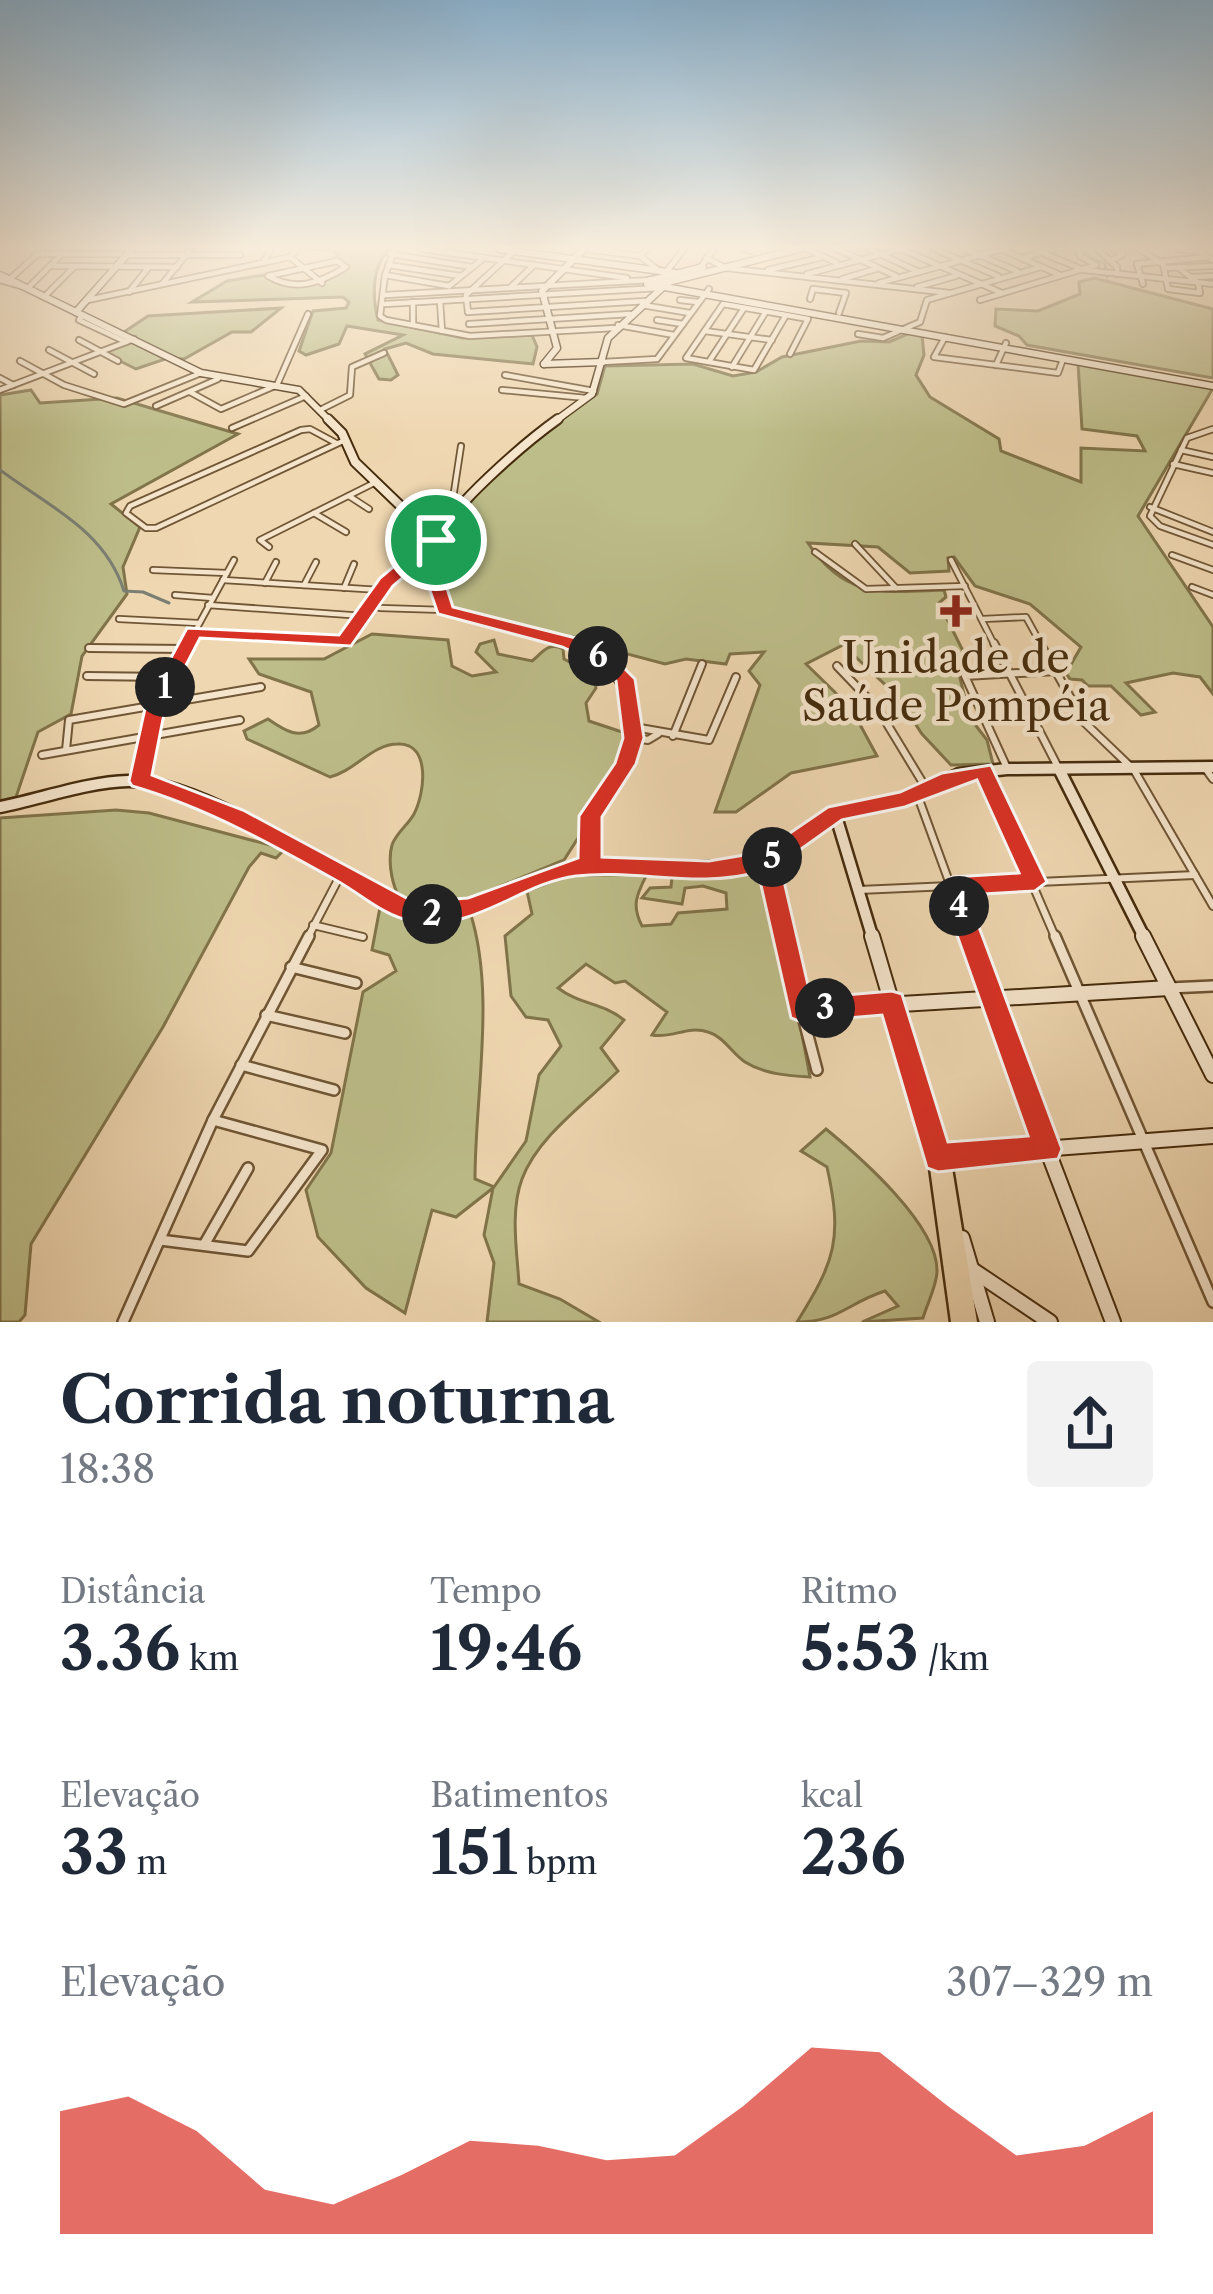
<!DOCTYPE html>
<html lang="pt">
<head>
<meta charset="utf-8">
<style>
  body { margin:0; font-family:"Libre Caslon Text",serif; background:#f2f2f3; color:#1f2937; height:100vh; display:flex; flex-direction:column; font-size:45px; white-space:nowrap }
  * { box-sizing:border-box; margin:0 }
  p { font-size:39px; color:#747a83 }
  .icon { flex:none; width:66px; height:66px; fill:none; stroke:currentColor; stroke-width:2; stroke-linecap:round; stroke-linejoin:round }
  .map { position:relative; height:1322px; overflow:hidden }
  .side { display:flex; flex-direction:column; background:#fff; flex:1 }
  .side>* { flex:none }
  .pin { position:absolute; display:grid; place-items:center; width:102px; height:102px; color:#fff; margin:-51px; border:6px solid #fff; border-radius:50%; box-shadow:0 3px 12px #0007 }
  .km { position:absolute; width:60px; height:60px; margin:-30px; border-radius:50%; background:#222; color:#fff; font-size:33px; line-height:60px; text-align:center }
  .round { display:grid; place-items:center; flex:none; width:126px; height:126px; border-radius:12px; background:#f2f2f3 }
  .overview { display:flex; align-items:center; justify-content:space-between; height:204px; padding:0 60px }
  h1 { font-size:66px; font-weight:800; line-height:90px }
  .stats { display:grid; grid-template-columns:repeat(3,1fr); gap:18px; height:204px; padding:12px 60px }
  .stats div { display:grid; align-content:center }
  .stats b { font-size:60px; font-weight:800 }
  .stats small { font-size:33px; font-weight:400 }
  .stats p { font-size:33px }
  .chart { height:336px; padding:24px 60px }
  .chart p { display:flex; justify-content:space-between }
  .chart svg { width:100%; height:216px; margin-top:12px; fill:#d93025; opacity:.7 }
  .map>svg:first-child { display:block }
  .green { fill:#bdbd89; stroke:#81744a; stroke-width:3 }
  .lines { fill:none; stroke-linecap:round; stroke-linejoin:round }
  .stream { stroke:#7b7f73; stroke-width:3 }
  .street-far2-casing { stroke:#705635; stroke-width:8 }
  .street-far1-casing { stroke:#705635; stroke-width:10 }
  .street-casing { stroke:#705635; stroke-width:14 }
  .secondary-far3-casing { stroke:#452b0c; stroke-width:9 }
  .secondary-far2-casing { stroke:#452b0c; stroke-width:12 }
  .secondary-far1-casing { stroke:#452b0c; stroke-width:15 }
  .secondary-casing { stroke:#452b0c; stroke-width:18 }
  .highway-casing { stroke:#452b0c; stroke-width:5 }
  .street-far2 { stroke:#f5e5cc; stroke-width:4.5 }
  .street-far1 { stroke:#f5e5cc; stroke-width:6 }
  .street { stroke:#f5e5cc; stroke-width:9 }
  .secondary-far3 { stroke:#f5e5cc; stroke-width:6 }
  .secondary-far2 { stroke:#f5e5cc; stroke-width:8 }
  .secondary-far1 { stroke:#f5e5cc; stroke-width:10 }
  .secondary { stroke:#f5e5cc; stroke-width:14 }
  .highway { fill:#efd7b1; fill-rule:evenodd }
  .route { fill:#d93025; stroke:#fff; stroke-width:3; fill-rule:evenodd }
  .poi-dot { fill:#8f2418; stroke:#f5e5cc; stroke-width:4.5 }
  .labels { text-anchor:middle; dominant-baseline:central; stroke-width:9; stroke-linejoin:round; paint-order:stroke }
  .poi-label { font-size:42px; fill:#452b0c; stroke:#f5e5cc }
</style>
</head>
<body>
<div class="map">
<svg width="1213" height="1322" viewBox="0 0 1213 1322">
  <rect width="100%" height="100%" fill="#efd7b1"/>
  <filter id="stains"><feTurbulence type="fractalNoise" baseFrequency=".00167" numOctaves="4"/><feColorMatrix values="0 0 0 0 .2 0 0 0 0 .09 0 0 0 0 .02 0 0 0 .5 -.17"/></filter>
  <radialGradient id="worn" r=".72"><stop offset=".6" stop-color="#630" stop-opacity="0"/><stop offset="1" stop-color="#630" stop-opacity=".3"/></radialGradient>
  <!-- green -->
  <g class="green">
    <path d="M302 249H389C372 266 372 296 378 320L463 338 532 335 537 347 533 364 433 354 406 343 385 349 398 375 391 380 379 379 365 354 403 335 347 326 339 344 306 355 299 351 313 311 346 308 349 302 343 297 192 302 227 281 264 275C291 297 323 284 348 267L333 250Z"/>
    <path d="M1094 278 1213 309V378L1027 345 1019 336 995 326 996 309 1038 311 1080 294 1079 282Z"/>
    <path d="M281 308 251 332H232L184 359 168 358 136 369 102 352 133 338 124 332 148 316Z"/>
    <path d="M910 333 922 335 924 355 916 375 930 397 999 439 1001 451 1081 482V448L1145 451 1137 436 1082 429 1078 363 1213 388 1138 516 1213 627V694L1200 677 1173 673 1126 683 1155 712 1141 715 1111 686H1088L1082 680 1070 679 1066 673 1081 647 1030 604 975 586 954 557 948 558 949 571 910 573 878 547 808 543C846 600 884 592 944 590L946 597 939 603 971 667 959 674 970 718 987 740 993 764 951 765 922 734 897 696 843 645 806 664 851 708 877 756 791 773 736 812H715L760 685 749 671 764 652 730 654 726 664 686 659 665 664 451 607 441 581V539L504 460 597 394 605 366 693 364 733 376 756 372 782 357 861 341 889 342Z"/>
    <path d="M31 390 40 403 117 398 238 434 111 504 140 527 123 567 127 594 82 656 71 714 38 732 15 800 0 803V395Z"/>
    <path d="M372 634 448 640 452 666 472 676 496 672 476 652 480 644 494 640 498 654 532 661C542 653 549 641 563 649L564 659 593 674 596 688 586 703 589 721 625 733 627 748 588 805 578 838 564 860 452 906 420 908 397 893C391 879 388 859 392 845 396 833 408 825 414 814 425 793 431 743 398 744 372 744 355 771 330 777L247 739 244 731 268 719C285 731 300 741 319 725L311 692 259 674 249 659H324Z"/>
    <path d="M116 810 149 813 285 849 276 858 261 853 249 867 163 1027 31 1244 25 1315 19 1322H0V818Z"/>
    <path d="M763 870 782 928 810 1077C789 1076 764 1074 745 1062 732 1053 723 1036 708 1032 687 1025 672 1039 652 1035L667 1012 625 981 615 983 586 964 558 988C580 1005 602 1002 624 1020L601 1048 618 1071C587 1102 538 1136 522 1179 510 1211 517 1251 519 1284L560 1299 599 1322H487L494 1263 484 1235 493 1188 456 1217 432 1210 405 1313 366 1288 318 1237 306 1190 331 1153 363 992 396 971 389 955 372 950 381 902 414 919 470 912C496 992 475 1095 475 1179L494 1187 526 1141 539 1075 561 1046 548 1020 526 1017 511 996 505 936 532 914 527 891 558 876 647 874C637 894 631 905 642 926L671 924 678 913 727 909 726 893 703 886 685 888 682 904 642 898 650 888 671 887 672 877Z"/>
    <path d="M826 1129C860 1157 938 1225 937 1271 937 1285 927 1304 923 1318L862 1322 898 1306 885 1291C847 1303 839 1322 797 1322 835 1261 843 1239 827 1167L801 1151Z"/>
  </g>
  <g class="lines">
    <!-- stream -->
    <g class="stream">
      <path d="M1085 249 1087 256 1105 264 1107 277"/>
      <path d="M0 470C48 506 105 530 124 591L143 592 169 603"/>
    </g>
    <defs>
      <g id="street-far2">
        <path d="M297 249 290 257 322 283"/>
        <path d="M395 249 385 275 380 316 386 320 470 336 615 328"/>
        <path d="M422 249 627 278"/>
        <path d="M584 249 640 256"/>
        <path d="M647 249 640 256 658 270"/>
        <path d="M744 249 759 253"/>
        <path d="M807 249 837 263"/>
        <path d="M837 249 896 276"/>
        <path d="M869 249 919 272"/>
        <path d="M901 249 1002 293"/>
        <path d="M934 249 998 276"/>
        <path d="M965 249 1017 271"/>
        <path d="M1001 249 1060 275"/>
        <path d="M1078 249 1080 256 1096 265"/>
        <path d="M1097 249 1117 267V274"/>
        <path d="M1139 249 1163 264 1168 289 1200 293 1198 283 1179 268"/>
        <path d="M1178 249 1198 251"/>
        <path d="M1195 249 1213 260"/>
        <path d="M1205 249 1213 253"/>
        <path d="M1040 252 1084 270 1213 284"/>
        <path d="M37 254H120"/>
        <path d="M390 254 472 267"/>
        <path d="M127 255H240"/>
        <path d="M706 258 726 268 950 293"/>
        <path d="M1022 258 1053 249"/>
        <path d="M337 261 346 267C320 283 296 292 268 276Z"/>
        <path d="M1111 261 1123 254 1113 249"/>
        <path d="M263 263 271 249"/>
        <path d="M388 265 461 276"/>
        <path d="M50 266 177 267"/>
        <path d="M700 268 714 249"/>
        <path d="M1165 268 1213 266"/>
        <path d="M768 270 823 257"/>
        <path d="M666 272 684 249"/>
        <path d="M807 274 902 249"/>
        <path d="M385 275 449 286"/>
        <path d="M1193 277 1213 276"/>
        <path d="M10 279 43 249"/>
        <path d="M842 279 876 269"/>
        <path d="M0 280 28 288 67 249"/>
        <path d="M163 283 191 249"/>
        <path d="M879 283 1003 249"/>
        <path d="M1143 284 1137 264 1208 257"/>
        <path d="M449 286 484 258"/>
        <path d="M511 287 534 265"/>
        <path d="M917 287 956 276"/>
        <path d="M129 292 149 267"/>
        <path d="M385 295 651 280"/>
        <path d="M44 297 75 266"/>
        <path d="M810 299 813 289 846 293 839 313"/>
        <path d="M88 300 290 257"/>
        <path d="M680 300 698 302"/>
        <path d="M980 300 1096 265"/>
        <path d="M440 301 442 331"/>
        <path d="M413 302V325"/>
        <path d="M385 304 659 288"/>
        <path d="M723 304 786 315 754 370 686 358Z"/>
        <path d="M642 305 690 313"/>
        <path d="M468 312 646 301"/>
        <path d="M468 312 466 295 514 251"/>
        <path d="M82 315 79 320 126 342"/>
        <path d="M786 315 808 319 790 354"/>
        <path d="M657 320 683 324"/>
        <path d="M469 324 630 314"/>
        <path d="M618 325 674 335"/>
        <path d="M705 331 772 340"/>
        <path d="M858 334 883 338 920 322 927 300 1041 267"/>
        <path d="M945 337 934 357 1058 373 1063 359"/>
        <path d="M79 340 118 361"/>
        <path d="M49 350 94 374"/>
        <path d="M710 360 744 308"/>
        <path d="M20 361 64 385 124 404 201 373"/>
        <path d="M603 362 657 359 709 289"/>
        <path d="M996 365 1006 343"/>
        <path d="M732 367 765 313"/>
        <path d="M505 375 594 391"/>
        <path d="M0 378 13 385"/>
        <path d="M0 390 134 339"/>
        <path d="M502 390 586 398"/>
        <path d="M190 392 221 409 277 385 308 314"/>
        <path d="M156 406 218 379"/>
        <path d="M320 410 350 395 352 367 384 353"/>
        <path d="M232 428 306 396"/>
        <path d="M1213 429 1187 438 1150 516 1160 526 1213 545"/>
        <path d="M336 443 310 429 301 430 130 506 126 513 146 528H156L345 440"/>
        <path d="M1181 450 1213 457"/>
        <path d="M1173 464 1213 473"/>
        <path d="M349 496 369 509"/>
        <path d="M1150 507 1213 532"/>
        <path d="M456 509 452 505 461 446"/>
        <path d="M314 513 346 532"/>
        <path d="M855 544 896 588"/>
        <path d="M269 547 260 540 374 483"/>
        <path d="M815 552 866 589 965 586"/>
        <path d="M1172 555 1213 570"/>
        <path d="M951 560 995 646"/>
        <path d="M153 570 227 573"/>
        <path d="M223 580 380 590"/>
        <path d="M265 583 276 562"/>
        <path d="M304 585 316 562"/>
        <path d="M1192 587 1213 595"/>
        <path d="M344 588 354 564"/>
        <path d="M175 595 213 598"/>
        <path d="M208 605 364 616"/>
        <path d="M380 608 444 610"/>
        <path d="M119 619 198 623"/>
        <path d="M983 619 1026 617 1042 646"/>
        <path d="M193 632 344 641 387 582 436 540"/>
        <path d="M187 646 234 560"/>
      </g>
      <g id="street-far1">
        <path d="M994 643 1059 769"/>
        <path d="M1040 643 1084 722 1134 770 1213 906"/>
        <path d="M89 648 185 649"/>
        <path d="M837 666 878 709 926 788"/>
        <path d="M87 676 169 677"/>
        <path d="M634 727 709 740 736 677"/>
        <path d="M673 736 702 664"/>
        <path d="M634 738 648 740 658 734"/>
        <path d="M66 750 69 720 261 687"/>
        <path d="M42 755 240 720"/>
        <path d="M1007 768 965 676 1056 671"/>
        <path d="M1205 768 1213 779"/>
        <path d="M985 774 1056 939"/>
        <path d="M140 780 156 704 189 643"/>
        <path d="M917 794 970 939"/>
        <path d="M859 890 1195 875"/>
        <path d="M313 925 363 937"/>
        <path d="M307 939 340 876"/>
      </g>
      <g id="street">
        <path d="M969 936 1046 1146"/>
        <path d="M1055 936 1213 1302"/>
        <path d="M291 967 356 983"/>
        <path d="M1169 988 1213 986"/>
        <path d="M802 1013 817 1070"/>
        <path d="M266 1015 345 1033"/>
        <path d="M241 1065 334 1090"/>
        <path d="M160 1240 248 1251 322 1150 213 1120"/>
        <path d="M204 1245 248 1168"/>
        <path d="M123 1322 213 1120 309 936"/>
      </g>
      <g id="secondary-far3">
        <path d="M499 249 675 273"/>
        <path d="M0 275 201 373 299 390 331 422"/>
        <path d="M656 279 703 267"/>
        <path d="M659 279 668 285 647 284 650 280Z"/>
        <path d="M668 282 799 249"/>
        <path d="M665 287 1213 386"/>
        <path d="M76 312 132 249"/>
        <path d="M544 364 557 348 542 291 584 249"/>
        <path d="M544 364 603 362"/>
        <path d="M554 422 592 394 608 338 662 288"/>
      </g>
      <g id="secondary-far2">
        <path d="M328 419 342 433 355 462 436 540"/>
        <path d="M558 419C530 439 441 513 436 545 432 568 438 589 444 610L582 646"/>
      </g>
      <g id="secondary-far1">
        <path d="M573 643C623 660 649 713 626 763 617 783 600 798 593 819 588 834 589 850 590 865"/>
        <path d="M1059 769 1145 939"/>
        <path d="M0 807C41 799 87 782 128 781 201 780 332 870 397 908L424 914 470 907 572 867H746L768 861 835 813 905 799 959 774 1007 769 1213 767"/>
        <path d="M835 813 873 939"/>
        <path d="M768 861 785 939"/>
      </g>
      <g id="secondary">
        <path d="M785 936 801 1010 1169 988"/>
        <path d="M872 936 941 1170"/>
        <path d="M1143 936 1213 1075"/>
        <path d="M1047 1149 1113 1322"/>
        <path d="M937 1157 1213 1136"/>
        <path d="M962 1238 987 1322"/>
        <path d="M971 1269 1050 1322"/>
      </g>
      <path id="highway" d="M941 1157 949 1160 952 1168 977 1322H951L930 1168 933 1160Z"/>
    </defs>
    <!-- street-far2 casing -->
    <use href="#street-far2" class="street-far2-casing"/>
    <!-- street-far1 casing -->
    <use href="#street-far1" class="street-far1-casing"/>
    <!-- street casing -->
    <use href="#street" class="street-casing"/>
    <!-- secondary-far3 casing -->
    <use href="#secondary-far3" class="secondary-far3-casing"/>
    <!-- secondary-far2 casing -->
    <use href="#secondary-far2" class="secondary-far2-casing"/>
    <!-- secondary-far1 casing -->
    <use href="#secondary-far1" class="secondary-far1-casing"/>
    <!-- secondary casing -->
    <use href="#secondary" class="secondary-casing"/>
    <!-- highway casing -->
    <use href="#highway" class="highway-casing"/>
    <!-- street-far2 -->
    <use href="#street-far2" class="street-far2"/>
    <!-- street-far1 -->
    <use href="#street-far1" class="street-far1"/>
    <!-- street -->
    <use href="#street" class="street"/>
    <!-- secondary-far3 -->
    <use href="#secondary-far3" class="secondary-far3"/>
    <!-- secondary-far2 -->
    <use href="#secondary-far2" class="secondary-far2"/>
    <!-- secondary-far1 -->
    <use href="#secondary-far1" class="secondary-far1"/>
    <!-- secondary -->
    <use href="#secondary" class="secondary"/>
    <!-- highway -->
    <use href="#highway" class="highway"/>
  </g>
  <!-- sky -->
  <linearGradient id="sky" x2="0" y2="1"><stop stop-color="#8bb5d5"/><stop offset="0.57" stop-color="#f8eddc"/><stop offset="1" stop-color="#f8eddc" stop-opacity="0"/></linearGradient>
  <rect width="1213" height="434" fill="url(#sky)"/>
  <!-- route -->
  <path class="route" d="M430 536 444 540V579L453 607 576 638 610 654 635 679 644 738 636 764 602 817V857L709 861 762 852 828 807 900 792 942 773 991 765 1047 882 1035 891 967 895 1062 1149 1058 1159 938 1172 927 1168 882 1015 801 1022 791 1018 758 872C699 889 636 869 576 876 520 883 472 934 411 921 383 915 363 896 339 882 273 845 205 807 132 786L129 781 146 704 187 628 339 635 380 578ZM427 557 426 579 438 614 562 647 597 663 616 681 623 738 615 763 579 816 578 858 468 898 414 902 243 810 152 775 166 704 200 638 351 646 393 586ZM977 780 1019 873 952 877 940 887 1028 1136 948 1142 902 994 892 991 811 998 780 864 842 820 905 807Z"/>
  <!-- markers -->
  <path class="poi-dot" d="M950 593h12v12h12v12h-12v12h-12v-12h-12v-12h12z"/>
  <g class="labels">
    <!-- poi labels -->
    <g class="poi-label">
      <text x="956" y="658">Unidade de<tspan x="956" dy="48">Saúde Pompéia</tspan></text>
    </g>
  </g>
  <rect width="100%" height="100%" filter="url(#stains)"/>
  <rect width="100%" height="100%" fill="url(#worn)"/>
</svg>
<div class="pin" style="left:436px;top:540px;background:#1e9e55"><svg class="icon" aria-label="arrive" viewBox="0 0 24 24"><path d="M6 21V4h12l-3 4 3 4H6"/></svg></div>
<b class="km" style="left:165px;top:687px">1</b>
<b class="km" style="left:432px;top:914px">2</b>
<b class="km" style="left:825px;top:1008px">3</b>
<b class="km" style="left:959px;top:906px">4</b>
<b class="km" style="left:772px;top:857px">5</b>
<b class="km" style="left:598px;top:656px">6</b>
</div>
<section class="side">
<div class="overview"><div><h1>Corrida noturna</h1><p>18:38</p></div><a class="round"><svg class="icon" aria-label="share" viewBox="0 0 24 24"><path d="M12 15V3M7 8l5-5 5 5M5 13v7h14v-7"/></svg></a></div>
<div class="stats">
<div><p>Distância</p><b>3.36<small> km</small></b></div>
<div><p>Tempo</p><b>19:46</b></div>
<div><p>Ritmo</p><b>5:53<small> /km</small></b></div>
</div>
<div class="stats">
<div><p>Elevação</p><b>33<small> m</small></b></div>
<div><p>Batimentos</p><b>151<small> bpm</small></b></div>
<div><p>kcal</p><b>236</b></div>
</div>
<div class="chart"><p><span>Elevação</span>307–329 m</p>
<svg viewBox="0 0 160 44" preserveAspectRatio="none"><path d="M0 44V19L10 16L20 23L30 35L40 38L50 32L60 25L70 26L80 29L90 28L100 18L110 6L120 7L130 18L140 28L150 26L160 19V44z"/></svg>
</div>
</section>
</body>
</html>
